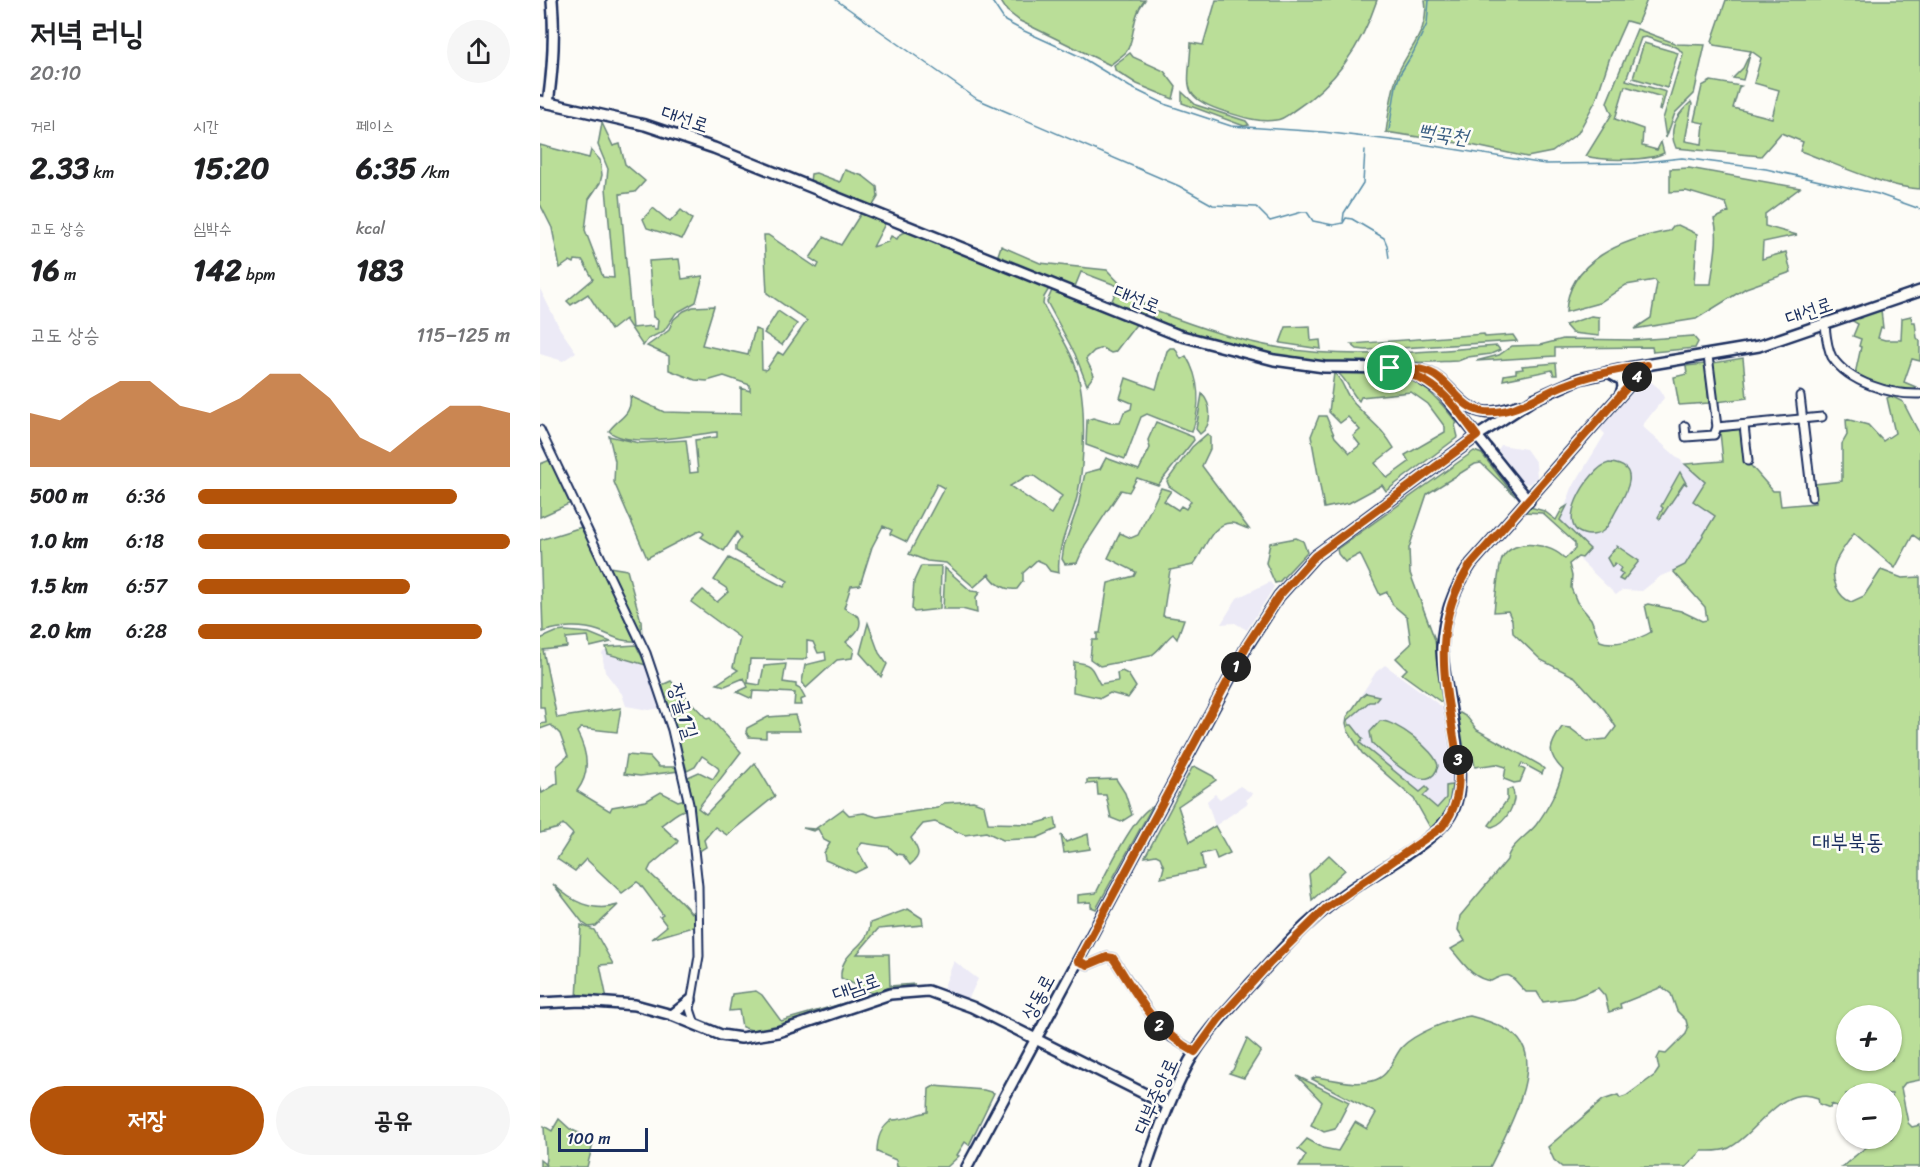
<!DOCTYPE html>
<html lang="ko">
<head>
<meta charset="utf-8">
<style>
  body { margin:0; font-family:Sriracha,"Poor Story",sans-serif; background:#f6f6f6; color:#202124; height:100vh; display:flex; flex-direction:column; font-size:22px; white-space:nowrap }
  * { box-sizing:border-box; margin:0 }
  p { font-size:20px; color:#757577 }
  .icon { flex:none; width:33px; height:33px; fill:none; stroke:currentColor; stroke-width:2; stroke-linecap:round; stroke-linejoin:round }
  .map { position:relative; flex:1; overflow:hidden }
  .panel { display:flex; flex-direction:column; background:#fff; width:540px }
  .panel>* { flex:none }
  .tools { position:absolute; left:1296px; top:1005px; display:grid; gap:12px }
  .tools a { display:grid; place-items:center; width:66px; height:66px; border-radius:50%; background:#fff; box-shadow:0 2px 4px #0004; font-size:30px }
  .scale { position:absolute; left:18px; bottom:15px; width:90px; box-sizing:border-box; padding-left:6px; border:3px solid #1b2f5e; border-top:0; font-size:16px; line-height:21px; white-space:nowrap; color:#1b2f5e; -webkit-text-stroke:4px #fdfcf7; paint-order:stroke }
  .pin { position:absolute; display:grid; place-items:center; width:51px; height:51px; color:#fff; margin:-26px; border:3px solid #fff; border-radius:50%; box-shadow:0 2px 6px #0007 }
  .km { position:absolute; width:30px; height:30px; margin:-15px; border-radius:50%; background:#222; color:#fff; font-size:16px; line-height:30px; text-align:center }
  .round { display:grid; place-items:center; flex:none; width:63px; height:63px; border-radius:32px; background:#f6f6f6 }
  .headline { display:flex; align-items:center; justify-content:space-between; height:102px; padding:0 30px }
  h1 { font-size:33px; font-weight:700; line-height:45px }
  .stats { display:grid; grid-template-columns:repeat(3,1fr); gap:9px; height:102px; padding:6px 30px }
  .stats div { display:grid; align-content:center }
  .stats b { font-size:30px; font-weight:700 }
  .stats small { font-size:16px; font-weight:400 }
  .stats p { font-size:16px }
  .chart { height:168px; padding:12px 30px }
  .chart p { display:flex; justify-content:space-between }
  .chart svg { width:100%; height:108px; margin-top:6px; fill:#b45309; opacity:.7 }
  .button { display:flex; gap:12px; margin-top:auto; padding:12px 30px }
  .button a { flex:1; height:69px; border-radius:36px; background:#b45309; color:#fff; font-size:24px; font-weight:700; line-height:69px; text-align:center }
  .button a+a { background:#f6f6f6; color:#202124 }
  ul { padding:0 30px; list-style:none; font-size:20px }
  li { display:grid; grid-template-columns:96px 72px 1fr; align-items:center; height:45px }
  li i { height:15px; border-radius:8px; background:#b45309 }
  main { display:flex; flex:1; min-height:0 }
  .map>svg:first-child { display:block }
  .built { fill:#eceaf6 }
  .green { fill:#bade98; stroke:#6a867b; stroke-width:1.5; fill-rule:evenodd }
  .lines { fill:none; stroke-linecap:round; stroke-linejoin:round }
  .stream { stroke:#548ba7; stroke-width:1.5 }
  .street-casing { stroke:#1b2f5e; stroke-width:11 }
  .secondary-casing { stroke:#1b2f5e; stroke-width:14 }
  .street { stroke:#fdfcf7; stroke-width:7 }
  .secondary { stroke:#fdfcf7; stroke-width:9 }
  .route-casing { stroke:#fff; stroke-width:12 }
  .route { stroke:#b45309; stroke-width:8 }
  .labels { text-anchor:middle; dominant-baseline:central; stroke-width:5; stroke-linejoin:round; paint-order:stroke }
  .street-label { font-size:20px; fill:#1b2f5e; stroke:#fdfcf7 }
  .water-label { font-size:21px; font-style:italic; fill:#385d82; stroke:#fdfcf7 }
  .quarter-label { font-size:22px; fill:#1b2f5e; stroke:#fdfcf7 }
</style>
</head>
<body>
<main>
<section class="panel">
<div class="headline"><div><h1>저녁 러닝</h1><p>20:10</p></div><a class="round"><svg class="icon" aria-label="share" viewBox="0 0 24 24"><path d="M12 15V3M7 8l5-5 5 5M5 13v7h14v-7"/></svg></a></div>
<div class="stats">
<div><p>거리</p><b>2.33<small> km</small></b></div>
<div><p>시간</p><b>15:20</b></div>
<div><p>페이스</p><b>6:35<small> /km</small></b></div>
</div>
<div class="stats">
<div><p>고도 상승</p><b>16<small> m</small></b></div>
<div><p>심박수</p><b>142<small> bpm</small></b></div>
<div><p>kcal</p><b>183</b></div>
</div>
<div class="chart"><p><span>고도 상승</span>115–125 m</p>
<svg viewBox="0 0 160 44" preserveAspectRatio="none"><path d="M0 44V22L10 25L20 16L30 9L40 9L50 19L60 22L70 16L80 6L90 6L100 16L110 32L120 38L130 28L140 19L150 19L160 22V44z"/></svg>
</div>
<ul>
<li><b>500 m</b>6:36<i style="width:83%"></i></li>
<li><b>1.0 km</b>6:18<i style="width:100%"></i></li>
<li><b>1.5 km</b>6:57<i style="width:68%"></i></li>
<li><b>2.0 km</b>6:28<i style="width:91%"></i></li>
</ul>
<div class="button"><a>저장</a><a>공유</a></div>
</section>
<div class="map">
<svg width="1380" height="1167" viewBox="0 0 1380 1167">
  <rect width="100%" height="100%" fill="#fdfcf7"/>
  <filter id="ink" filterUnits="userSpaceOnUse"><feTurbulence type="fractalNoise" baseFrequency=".0167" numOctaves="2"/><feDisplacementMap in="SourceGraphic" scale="12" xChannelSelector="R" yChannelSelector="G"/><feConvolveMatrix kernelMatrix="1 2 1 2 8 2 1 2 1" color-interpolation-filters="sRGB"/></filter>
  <g filter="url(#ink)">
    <!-- built -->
    <g class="built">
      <path d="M0 289 20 329 36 352 23 361 0 354Z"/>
      <path d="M1106 378 1120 389 1124 398 1102 426 1165 482 1153 501 1175 516 1145 566 1121 576 1102 591 1082 590 1076 595 1040 560 1050 549 1020 520 1032 488 1065 434 1060 429Z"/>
      <path d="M961 445 986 449 996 463 997 477 989 484 983 483 958 450Z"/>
      <path d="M730 582 734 587 707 630 695 623 681 624 697 598Z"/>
      <path d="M66 650 69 654 106 665 121 708 109 710 86 706 82 694 65 672 62 653Z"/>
      <path d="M845 665 905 709 913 770V792L908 809 891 829 874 799 817 747 806 727 807 717 836 672Z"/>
      <path d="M700 786 713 794 706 800 708 803 675 826 667 801 675 794 680 799Z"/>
      <path d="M414 961 438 979 428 1000 403 989Z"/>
    </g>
    <!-- green -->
    <g class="green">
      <path d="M460 0H605C590 18 596 39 586 52 582 56 575 61 570 65L480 21 467 11Z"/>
      <path d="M676 0H837C822 45 796 83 756 109 750 113 743 120 736 120 719 123 703 117 686 112 638 97 649 87 651 43L663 45Z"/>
      <path d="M885 0H1107L1097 24 1086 21 1070 57 1056 100 1038 133 1012 152 987 157 931 145 846 132C849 112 851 92 858 73 869 48 890 30 885 0Z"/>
      <path d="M1186 0H1380V189C1343 187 1294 163 1260 151L1263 142 1241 133 1221 156 1136 148C1127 129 1137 114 1151 102L1152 104 1145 141 1162 144 1164 123 1154 121 1162 86 1171 81 1201 86 1199 87 1193 108 1232 118 1239 90 1214 83 1221 58 1211 51 1203 80 1193 78 1203 68 1211 51 1174 45 1172 41Z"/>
      <path d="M1097 29 1137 44 1165 45 1154 94 1135 113 1126 138 1123 119 1143 54 1138 48 1106 37 1101 38 1086 80 1126 92 1121 111 1119 110 1122 97 1085 86 1075 119 1103 129 1102 146 1117 150 1121 142 1124 153C1110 161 1062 161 1046 156L1072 114 1067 102Z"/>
      <path d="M1104 43 1138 53 1127 88 1093 78Z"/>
      <path d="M590 53 593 57 624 71 636 87 633 99 597 84 575 70 574 65Z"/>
      <path d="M642 92 656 105 706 121 709 125 704 126 642 103Z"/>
      <path d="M62 123 73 146 80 144 85 164 105 181 95 192 80 194 92 328 113 326 114 329H117L118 320 113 317 109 261 139 259 142 279 163 276 156 302 136 313 124 331 108 339 103 346 85 319 71 330 48 294 31 305 27 301 53 279 43 261 35 260 34 263 30 261 20 268 12 228 0 204V145L49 158 51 150 60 160 62 175 60 183 49 199 45 230 63 277 74 278 66 188 68 169 58 145Z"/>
      <path d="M1149 168 1260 188 1225 214V226L1257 235 1223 242 1222 259 1246 252 1251 272 1206 288 1156 319 1094 329 1111 318 1117 283 1115 280 1086 285 1059 303 1026 312C1028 260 1084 239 1129 231L1133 226 1138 225 1157 234 1154 284H1171C1173 264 1180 237 1174 219L1189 212 1186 203 1146 191 1130 192V169Z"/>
      <path d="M305 170 323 176 337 187 338 197 332 207 270 182 271 174 276 173 300 182Z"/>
      <path d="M113 208 130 222 141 210 152 219 142 239 107 228 103 219Z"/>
      <path d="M323 210 347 220 333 247 348 242 351 236 357 239 360 234 372 230 510 287 504 297 503 304C513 325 528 344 535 365 547 398 545 463 537 497 531 522 516 546 519 573L510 571 504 563 497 560 483 573V581L477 589C466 591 455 584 449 574L434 587 406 563 387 561 369 554 404 488 397 484 367 542 350 534 352 530 343 526 332 547 320 585 311 586 304 608 319 617C323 629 314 634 306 642L314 649 312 658 297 660 266 688 262 682 265 665 286 660 285 652 278 653 273 642 267 641V657L263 660 210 659 208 683 220 685 224 666 246 664 243 682 256 684V687L260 689 265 698 260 700 261 705H254L255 693 213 691 212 699 197 692 208 687 204 678 185 686 177 684 198 670 193 667 200 638 151 602 163 590 177 602 188 592 186 588 174 580 189 558 244 587 248 581 196 551V546L201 538 197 532 184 551 161 537 164 534 161 530 107 558 74 482 75 461 69 436 99 443 146 440 150 473 158 472 155 440 177 437V432C151 435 88 449 69 431 78 418 93 415 90 396L124 412 201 414V388L210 391V385L184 376 167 381 155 380 129 370V356L107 346 128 331 134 319 144 311 153 307 174 306 162 345 208 355 215 329 221 331 222 369 226 370 238 352 243 355 267 321 227 293 224 235H228L277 268 279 264 270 258 284 237 301 245ZM487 476H494L522 496 511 514 470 486Z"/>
      <path d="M461 246 500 263 567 270 588 292 604 304 606 313 603 316 571 303 578 286 541 272 534 289 457 258Z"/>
      <path d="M513 288 598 322 575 352 571 353 562 348 554 351 546 359 554 375 547 385 535 354 507 302Z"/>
      <path d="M1341 310 1343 328 1341 327 1338 338 1345 340H1361L1362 318 1371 316 1372 322H1375L1377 338 1380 341V361L1372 359 1364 382 1376 387 1375 392C1354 393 1332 383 1315 374L1321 347 1319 346 1321 339 1313 336 1318 324 1311 320Z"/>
      <path d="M238 311 257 324 242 345 224 333Z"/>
      <path d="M613 312H618C658 327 698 341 741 348 812 360 886 351 957 346L960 350 951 354 928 357 918 361C866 363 814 366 762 359 710 353 661 337 612 319Z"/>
      <path d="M1051 316 1059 317V336L1032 333 1025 325Z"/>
      <path d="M770 326 771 341 780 340 781 349 740 343 746 327Z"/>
      <path d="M944 334 945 337 973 335 977 341 826 350 817 349 811 344Z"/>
      <path d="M1153 336 1158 342 1155 348 1113 352 1112 347 1015 348V356L936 361 959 355 972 346 1000 345 1023 339 1094 340Z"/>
      <path d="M635 348 641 359 646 356C660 379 661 406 652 432L607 414 601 417 585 459 546 445 547 420 553 418 570 423H580L584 412 591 409 592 403 580 398 586 378 616 389 627 351 630 348Z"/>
      <path d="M1203 358 1207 398 1177 402 1173 363Z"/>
      <path d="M1016 363 1017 375H1014L1012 370 963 380 964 375 976 373V370L983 369 982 366Z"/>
      <path d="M1165 364 1169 403 1139 405 1134 377 1147 374 1146 366Z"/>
      <path d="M794 373C804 381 804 392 812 401 827 419 842 427 854 448L835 463 847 478 869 462 865 455 905 432V427L888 404 871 392 821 397 819 401C810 392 808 381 798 373 863 374 875 368 917 423L915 425 918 437 846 491 842 485 809 503 784 508 771 436 779 416H786L795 437 810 453 820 445 813 436 820 430 808 417 800 423 789 412Z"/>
      <path d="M662 394C672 405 673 425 660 434L656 429Z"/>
      <path d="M1351 396 1363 402 1380 435V540L1373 535 1355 568 1314 533C1308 543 1297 555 1294 566 1291 580 1298 597 1311 602L1324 596 1341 570 1362 578 1380 577V1080L1365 1083 1361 1088 1368 1123 1372 1127 1380 1125V1167H1302C1317 1155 1331 1139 1352 1138L1354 1134 1352 1129V1094L1328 1093 1315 1088 1313 1093 1306 1094V1109L1291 1104 1290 1108 1279 1104 1278 1098C1239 1083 1219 1133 1189 1148 1181 1152 1171 1151 1162 1151L1146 1167H1022L1014 1160 1008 1147 1063 1100 1078 1095 1080 1098 1086 1096 1115 1075 1119 1069 1117 1059 1120 1053 1126 1054 1146 1034 1148 1028 1146 1020 1137 1011 1131 994 1122 987 1080 1004 1081 1008 1069 1012 1065 996 1058 988 1033 998 1003 1002 997 992H986C971 978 973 969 951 981 932 979 923 962 911 949L925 941 918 930 920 916 967 860C969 846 987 836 996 825 1009 807 1017 792 1023 770 1006 753 1009 746 1022 727L1030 728 1047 741 1067 739 1076 727 1065 710 1035 677 1001 660 973 633 972 620 968 611 954 612C955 602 959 566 962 559 973 536 1012 544 1025 559L1035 549V543L1002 513 985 512 990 507 1004 511 1016 520 1022 509 1027 506 1020 520 1050 549 1042 558 1038 557 1029 564 1032 576 1031 588 1037 602 1051 619 1060 641C1072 646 1099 640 1111 632L1105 605 1108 604 1141 611 1162 621 1167 620 1165 607 1133 571 1145 565 1175 516 1153 501 1165 482 1145 464 1183 461 1180 432 1199 429 1202 432 1205 459 1233 491H1239L1241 506 1275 503V484L1302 481V444L1307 435 1306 419 1328 425 1343 441 1355 433 1347 398ZM1306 1016H1352V1060H1306Z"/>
      <path d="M616 422 653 437 654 440 618 485 597 478 589 492 581 490 545 545 537 563 525 564 522 559 524 546 538 506 545 473 560 469 566 458 599 470 610 448 608 440Z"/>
      <path d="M667 434 670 436V449L662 466 709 529C703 528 697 523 691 523 671 523 664 552 653 565L630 570 623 616 644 619 637 639 633 634C624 641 619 652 610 656L560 666 550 659 552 640H557V633H560L568 583 594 576 596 572 568 558 580 533 591 538 598 535 621 488 631 491 624 501 638 510 641 506 646 509 651 501 629 486 627 481 652 447Z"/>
      <path d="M934 451 942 454 975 496 941 463 935 464 887 494 869 548 870 573 895 640 903 699 901 702 862 674 867 669 856 658 871 644 867 617 853 605 847 592 840 595 820 554 805 562 798 554 797 549Z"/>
      <path d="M10 460 31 503 0 517V464Z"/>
      <path d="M1069 463C1104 465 1085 495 1076 511 1072 518 1069 526 1063 531 1059 534 1055 535 1050 535 1009 533 1049 467 1069 463Z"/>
      <path d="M1140 472 1147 485 1144 483 1120 519 1118 517 1123 508 1121 506Z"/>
      <path d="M42 527 92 635 95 641C80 642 73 636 59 631 42 625 20 626 3 632L0 540Z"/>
      <path d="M756 538 763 541 767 552 739 582 735 583 726 563 730 543Z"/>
      <path d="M1077 546 1099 561 1083 581 1079 579 1083 574 1079 571 1081 568 1075 563 1072 567 1067 558Z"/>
      <path d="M381 566H401L400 609 374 612 372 609 374 581Z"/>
      <path d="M69 567 87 570 101 621 102 637Z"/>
      <path d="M405 568 431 591 440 592 436 597 437 613 422 609H403Z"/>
      <path d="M328 623 339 653 347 664 341 677 320 653Z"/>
      <path d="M25 631 49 633 71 642 50 647 48 636 26 638 27 647 3 650 17 718 81 708 77 732 41 728 37 732C47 751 51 773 37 791L70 811 72 807 106 801 121 792 138 801 145 799 147 809C137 811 129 820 121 825L138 841 137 843 111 865 108 871C122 887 138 895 151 913L156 909V926L111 939 127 926 120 917 123 915 100 884 97 882 82 893 46 859 35 871 17 859 33 834 23 824 19 828 0 833V786L2 793 18 783 17 766 28 756 20 734 11 725 0 729V724L6 723 4 707H0V639L16 632Z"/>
      <path d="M96 645 106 665 68 654 66 647Z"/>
      <path d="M534 662C555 664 551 670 560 684L578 681 577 673 582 671 588 674 596 687 588 698 570 693 561 698 533 692Z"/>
      <path d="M131 681 167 719 170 718 201 752 158 808 166 814 215 763 235 796 187 835 175 827 164 840 166 847 158 852 154 809 148 777 159 772 173 779 179 770 177 766 162 756 155 767 147 771 122 685Z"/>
      <path d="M826 693 839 696 834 702H829L808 720 809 725H812L823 739 820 743 880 792 886 787 889 790 883 796 897 808 906 798V786L912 785 908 809 891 829 874 799 822 753 808 731 806 723 807 717 821 697Z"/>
      <path d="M920 713 927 717 937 730 1000 765 1004 769 1002 774 982 763 980 767 985 770 980 782 974 783 964 779 966 767 956 764 935 767 933 756 922 754 916 716Z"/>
      <path d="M255 715 260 731H226V738L209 737 206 732 207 728 228 717Z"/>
      <path d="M840 721C854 719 896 751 898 766 889 800 845 755 832 743L830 732Z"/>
      <path d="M87 755 110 757 119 767H138L139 771 100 776 84 774Z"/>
      <path d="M656 767 673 776 676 780 638 806 650 842 675 826 690 853 677 859 674 851 661 854 664 869 621 878 624 867 620 857 616 855 605 857 652 768Z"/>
      <path d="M576 779 585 793 592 815 581 822 571 818 566 795H558L557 783 547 784V780Z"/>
      <path d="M972 788C979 802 966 823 952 827L949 825 967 800V790Z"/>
      <path d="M433 801 444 805 448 823 494 824 515 818 517 829 497 838 463 840 446 832 425 835 395 822 383 824 371 838C378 850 383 854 370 865L363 855 357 854 349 847 322 843 317 849 327 867 315 873 285 860 284 853 290 843 284 840 278 829 273 831 263 828 275 829 303 809 309 815 324 813 337 817 397 808 404 803Z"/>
      <path d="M612 807 556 909 551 907V902L538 903V895L556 893C565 875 595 813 612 807Z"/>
      <path d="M548 834 550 849 524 853 521 835 526 842Z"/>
      <path d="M789 855 805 870 772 900 769 874Z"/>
      <path d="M13 884C31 901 52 913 78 905L56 926 49 927 43 923Z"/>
      <path d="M368 909 382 918 383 925 338 929 317 954H349L350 986 375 984 334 994 301 978C299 951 330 947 330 923Z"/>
      <path d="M41 925 54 930 73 964 60 965 67 999H37Z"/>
      <path d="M216 991 222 995 241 1021 308 1002 241 1027 217 1032 202 1027 199 1010 189 1011 192 994Z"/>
      <path d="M930 1016C946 1020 973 1028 982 1044 1000 1074 964 1138 950 1167H759L766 1155 758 1149 767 1139 783 1148 798 1151 815 1122 827 1129 836 1113 772 1079 776 1077C794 1079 814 1086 832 1081 851 1076 851 1060 862 1047 874 1034 912 1018 930 1016Z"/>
      <path d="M707 1039 721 1051 704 1078 689 1073 693 1070Z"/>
      <path d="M757 1076 809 1102 795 1129 784 1132 771 1125 782 1102Z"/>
      <path d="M394 1086 444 1090 454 1093 429 1145 425 1142 417 1155 419 1156 407 1167H357L356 1160 337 1152C337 1139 340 1128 352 1120 365 1120 376 1114 388 1112L389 1089Z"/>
      <path d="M19 1119 30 1129 54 1140 47 1167H7L6 1165 0 1167V1160L5 1164C8 1156 4 1138 4 1126L12 1131Z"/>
    </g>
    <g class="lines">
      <!-- stream -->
      <g class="stream">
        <path d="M296 0 437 99 639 186 673 205 716 207 730 221 762 212H767L773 221 793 225 803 223 806 218 812 219 844 238 847 245 849 258"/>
        <path d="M451 0 465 21 482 30 539 56 590 87 627 105 691 126 783 132 876 143 1005 164 1094 163 1142 158 1226 169 1338 194 1380 209"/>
        <path d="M849 130 856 86 860 74 873 53 887 24 889 0"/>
        <path d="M803 221 804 213 823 183 825 150"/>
      </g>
      <defs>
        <g id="street">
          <path d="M1285 325C1286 335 1287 348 1292 357 1309 383 1351 395 1380 394"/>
          <path d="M1260 396 1272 497"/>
          <path d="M1204 425 1208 461"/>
          <path d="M1145 426 1146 437 1174 435 1177 427 1168 356"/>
          <path d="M1177 427 1282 417"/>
          <path d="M0 430 106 653 132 730 149 804 158 886 159 956 150 1009 155 1024"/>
          <path d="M538 961 548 965 567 957 573 958 617 1024 631 1037 655 1052"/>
        </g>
        <g id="secondary">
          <path d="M0 101 105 125 174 148 638 335 734 360 784 367 850 368 872 373 901 391 937 436 994 399 1039 379 1088 368 1219 346 1380 291"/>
          <path d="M8 103C13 68 15 35 12 0"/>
          <path d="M869 369C909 370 913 408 944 412 955 414 969 408 981 405"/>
          <path d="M1068 372 1082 380 1083 387 1081 394"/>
          <path d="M0 1003 41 1001 95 1005 132 1015 181 1035 201 1038 238 1032 350 994 388 991 432 1007 627 1105"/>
          <path d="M132 1015 151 1000"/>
          <path d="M427 1167 707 646 739 596 775 556 937 436 989 501"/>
          <path d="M606 1167C618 1131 631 1096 649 1062 665 1034 687 1011 708 987 736 956 765 923 799 898 828 875 894 844 911 814 934 776 902 693 902 648 903 617 914 589 931 564L1107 365"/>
        </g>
      </defs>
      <!-- street casing -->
      <use href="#street" class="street-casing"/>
      <!-- secondary casing -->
      <use href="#secondary" class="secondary-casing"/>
      <!-- street -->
      <use href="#street" class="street"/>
      <!-- secondary -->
      <use href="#secondary" class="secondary"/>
    </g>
  </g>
  <g class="lines" filter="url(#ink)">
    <defs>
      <path id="route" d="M1107 365 931 564C885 633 909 694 919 770 919 792 916 810 902 827L786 908 729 964 679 1019 655 1052C614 1030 598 996 573 958L567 957 548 965 538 961 707 645 739 596 775 556 937 436C909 399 897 379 850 368 864 368 882 367 895 375 913 386 922 410 945 412 975 415 1001 393 1027 384 1053 374 1080 369 1107 365Z"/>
    </defs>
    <!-- route casing -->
    <use href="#route" class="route-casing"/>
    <!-- route -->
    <use href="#route" class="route"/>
  </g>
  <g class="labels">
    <!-- street labels -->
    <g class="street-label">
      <text transform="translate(145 119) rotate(18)">대선로</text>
      <text transform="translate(597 299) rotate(22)">대선로</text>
      <text transform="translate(1269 311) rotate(-19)">대선로</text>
      <text transform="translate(143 711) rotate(73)">장골1길</text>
      <text transform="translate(316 987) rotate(-19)">대남로</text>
      <text transform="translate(498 997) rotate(-62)">상동로</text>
      <text transform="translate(616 1096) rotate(-66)">대부중앙로</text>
    </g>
    <!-- water labels -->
    <g class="water-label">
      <text transform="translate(903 134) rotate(8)">뻑꾹천</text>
    </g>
    <!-- quarter labels -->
    <g class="quarter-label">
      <text x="1308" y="841">대부북동</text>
    </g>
  </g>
</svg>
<div class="tools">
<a>+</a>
<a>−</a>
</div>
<div class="scale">100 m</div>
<div class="pin" style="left:850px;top:368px;background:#1e9e55"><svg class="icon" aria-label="arrive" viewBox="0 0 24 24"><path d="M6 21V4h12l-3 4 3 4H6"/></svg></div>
<b class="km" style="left:696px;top:667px">1</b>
<b class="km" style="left:619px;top:1026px">2</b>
<b class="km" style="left:918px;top:760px">3</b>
<b class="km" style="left:1097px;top:377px">4</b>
</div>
</main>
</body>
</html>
